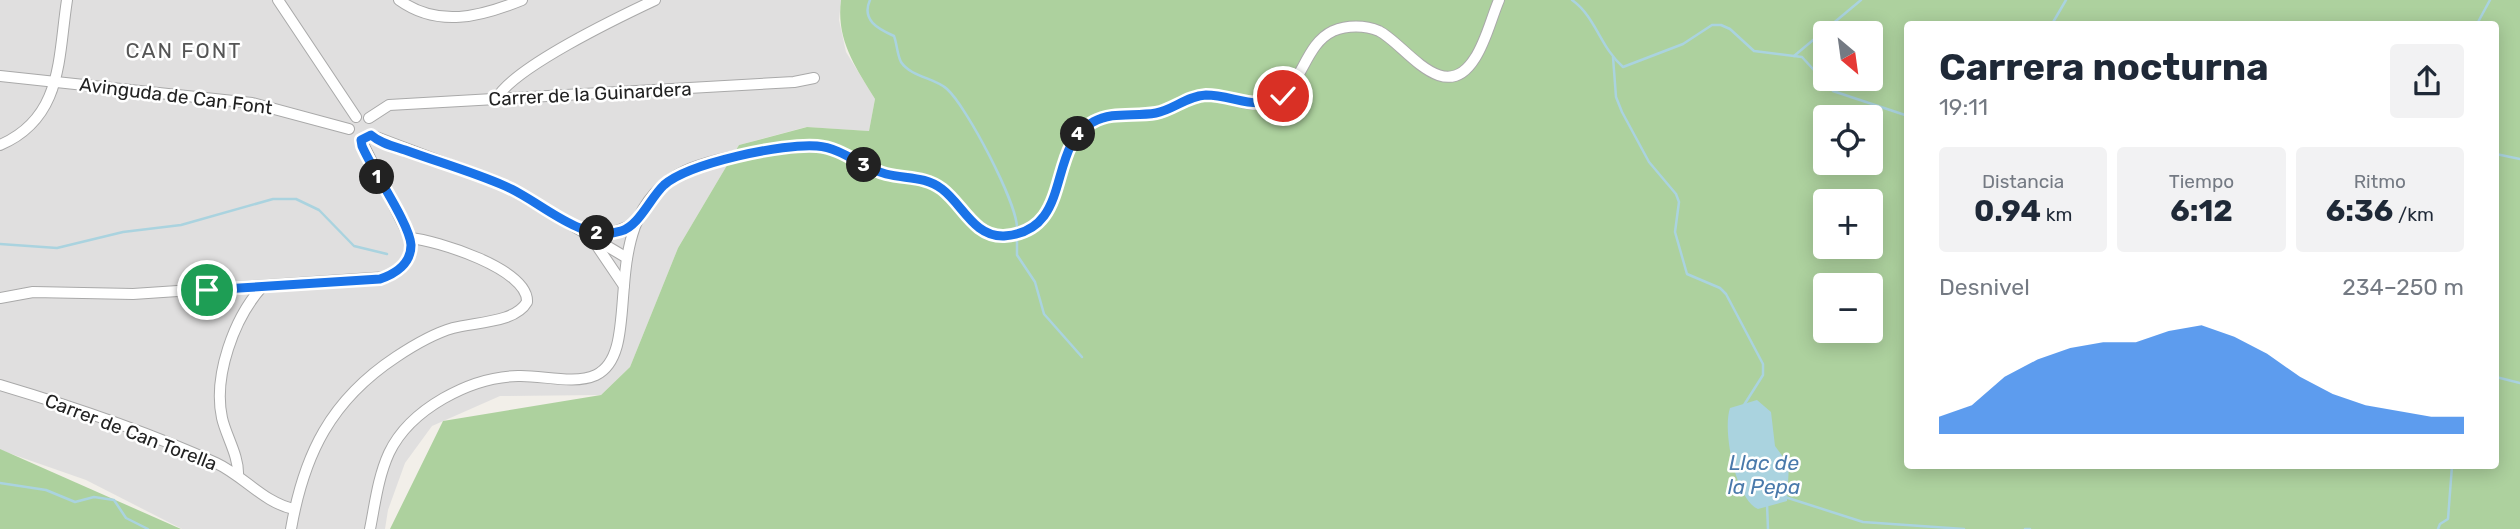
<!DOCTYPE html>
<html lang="es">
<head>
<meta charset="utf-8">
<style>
  body { margin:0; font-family:Rubik,sans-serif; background:#f2f2f3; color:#1f2937; height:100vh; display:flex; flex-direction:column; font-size:26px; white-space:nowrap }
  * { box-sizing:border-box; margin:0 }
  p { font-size:23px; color:#747a83 }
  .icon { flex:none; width:38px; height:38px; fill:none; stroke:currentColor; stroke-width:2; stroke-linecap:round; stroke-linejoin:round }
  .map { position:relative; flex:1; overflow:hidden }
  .drawer { position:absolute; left:1904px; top:21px; width:595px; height:448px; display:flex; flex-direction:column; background:#fff; border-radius:7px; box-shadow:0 4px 18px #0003 }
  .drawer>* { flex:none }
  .needle { width:46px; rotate:151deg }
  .buttons { position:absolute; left:1813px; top:21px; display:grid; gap:14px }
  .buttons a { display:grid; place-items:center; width:70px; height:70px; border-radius:7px; background:#fff; box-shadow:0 4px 18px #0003; font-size:35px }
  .pin { position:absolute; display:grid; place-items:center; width:60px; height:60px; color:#fff; margin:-30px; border:4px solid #fff; border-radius:50%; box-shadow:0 2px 7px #0007 }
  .km { position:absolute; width:35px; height:35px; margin:-18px; border-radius:50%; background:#222; color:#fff; font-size:19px; line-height:35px; text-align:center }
  .round { display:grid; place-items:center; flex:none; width:74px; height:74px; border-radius:7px; background:#f2f2f3 }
  .headline { display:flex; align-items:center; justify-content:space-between; height:119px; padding:0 35px }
  h1 { font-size:38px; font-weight:700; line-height:52px }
  .metrics { display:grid; grid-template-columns:repeat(3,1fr); gap:10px; height:119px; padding:7px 35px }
  .metrics div { display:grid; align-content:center; border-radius:7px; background:#f2f2f3; text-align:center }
  .metrics b { font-size:30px; font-weight:700 }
  .metrics small { font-size:19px; font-weight:400 }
  .metrics p { font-size:19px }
  .chart { height:196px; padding:14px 35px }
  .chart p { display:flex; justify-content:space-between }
  .chart svg { width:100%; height:126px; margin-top:7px; fill:#1a73e8; opacity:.7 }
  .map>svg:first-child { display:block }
  .residential { fill:#e0dfdf }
  .forest { fill:#add19e; fill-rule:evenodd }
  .water { fill:#aad3df }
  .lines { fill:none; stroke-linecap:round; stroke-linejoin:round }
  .stream { stroke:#aad3df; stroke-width:2.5 }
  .minor-casing { stroke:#a9a9a9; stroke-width:12 }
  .minor { stroke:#fff; stroke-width:10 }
  .route-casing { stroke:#fff; stroke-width:14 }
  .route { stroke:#1a73e8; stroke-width:9 }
  .labels { text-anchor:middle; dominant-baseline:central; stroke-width:5; stroke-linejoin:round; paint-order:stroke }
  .street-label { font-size:19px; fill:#222; stroke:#fff }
  .neighbourhood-label { font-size:21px; letter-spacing:2px; fill:#555; stroke:#fff }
  .water-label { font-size:21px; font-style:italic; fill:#4a7aab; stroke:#fff }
</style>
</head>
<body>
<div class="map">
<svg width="2520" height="529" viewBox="0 0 2520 529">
  <rect width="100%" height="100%" fill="#f2efe9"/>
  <!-- residential -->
  <path class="residential" d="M0 0H841L839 20 846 52 875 99 869 131 806 127 739 145 678 248 630 367 601 395 500 396 432 426 405 463 388 510 385 529H182L86 480 0 450Z"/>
  <!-- forest -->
  <g class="forest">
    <path d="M841 0H2520V529H390L443 421 601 395 630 367 678 248 739 145 807 127 869 131 875 99C855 66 836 40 841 0ZM1908 24H2496V466H1908ZM1825 33H1871V79H1825ZM1825 117H1871V163H1825ZM1825 201H1871V247H1825ZM1825 285H1871V331H1825Z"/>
    <path d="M0 449 181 529H0Z"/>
  </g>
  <!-- water -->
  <path class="water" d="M1757 400 1771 412 1775 446 1789 465 1787 501 1758 509C1736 500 1722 431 1730 408Z"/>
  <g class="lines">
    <!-- stream -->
    <g class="stream">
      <path d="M870 0C861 20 878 29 894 36 897 44 897 54 901 62 911 77 935 78 947 89 967 107 1017 203 1017 228"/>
      <path d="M1572 0C1596 17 1600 47 1623 67L1683 44 1712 25H1721L1730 29 1754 51 1802 57 1833 91 1908 116"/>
      <path d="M2052 24 2066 0"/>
      <path d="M2477 24 2490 0"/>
      <path d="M1794 56 1861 0"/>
      <path d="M1613 57 1616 97 1622 112 1649 162 1676 194 1679 202 1675 232 1687 274 1720 288 1726 294 1763 364V375L1744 405"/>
      <path d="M2496 154 2520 159"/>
      <path d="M1017 235V255L1035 282 1044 314 1082 357"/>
      <path d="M0 244 57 248 123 232 181 225 273 199H296L319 210 354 246 387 254"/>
      <path d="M2496 377 2520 383"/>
      <path d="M0 483 46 490 75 502 94 497 114 500 126 518 148 529"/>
      <path d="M1785 497 1863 522 1964 529"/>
      <path d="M1767 504 1768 529"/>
      <path d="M2025 529H2030"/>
      <path d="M2438 529 2440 524 2448 519 2452 466"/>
    </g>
    <defs>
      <g id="minor">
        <path d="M278 0 356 117"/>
        <path d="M399 0C438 28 480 17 522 0"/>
        <path d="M0 76 252 103 349 129"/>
        <path d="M496 100C510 69 621 16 655 0"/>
        <path d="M369 118 389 105 794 82 814 78"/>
        <path d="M371 135 506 186 627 258"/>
        <path d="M0 145C63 118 58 58 67 0"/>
        <path d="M587 231 609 234 634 224"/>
        <path d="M595 243 624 286"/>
        <path d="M0 298 33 292 133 294 387 277C403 268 413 257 410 238L361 140"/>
        <path d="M0 385C74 407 146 431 216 463 244 476 264 503 294 509"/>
        <path d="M238 475C239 456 226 436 222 418 213 376 234 318 262 287"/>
        <path d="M291 529C304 454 331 400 396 357 414 345 432 334 453 328 475 322 515 323 527 302 529 269 436 240 410 238"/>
        <path d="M370 529C375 504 378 477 389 453 410 409 470 377 518 376 542 375 574 385 596 375 648 350 590 216 685 171 713 158 803 140 831 149 851 155 868 170 888 174 907 179 925 177 941 188 963 204 975 241 1008 235 1074 224 1046 158 1085 127 1108 108 1134 119 1160 112 1175 107 1188 97 1204 95 1225 94 1245 108 1266 103 1303 95 1301 46 1333 31 1347 25 1365 25 1379 31 1405 44 1444 108 1475 58 1486 41 1491 19 1499 0"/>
      </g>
    </defs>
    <!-- minor casing -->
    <use href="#minor" class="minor-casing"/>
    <!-- minor -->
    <use href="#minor" class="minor"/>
  </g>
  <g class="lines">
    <defs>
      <path id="route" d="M207 290 380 279C395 274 411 264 411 245 410 224 372 170 362 146L361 140 371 135C380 143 393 146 405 150 438 162 473 172 505 186 541 201 581 244 621 231 639 226 650 198 664 185 689 163 784 143 817 146 843 148 862 168 886 174 906 179 925 176 942 189 963 205 974 237 1004 236 1075 231 1045 147 1093 122 1113 111 1134 117 1156 113 1173 110 1187 96 1206 95 1234 95 1256 112 1283 96"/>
    </defs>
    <!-- route casing -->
    <use href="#route" class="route-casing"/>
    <!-- route -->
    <use href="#route" class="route"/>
  </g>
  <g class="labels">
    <!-- street labels -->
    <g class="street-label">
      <text transform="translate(590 94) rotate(-3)">Carrer de la Guinardera</text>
      <text transform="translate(176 96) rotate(7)">Avinguda de Can Font</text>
      <text transform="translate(131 432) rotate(21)">Carrer de Can Torella</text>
    </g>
    <!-- neighbourhood labels -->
    <g class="neighbourhood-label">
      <text x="184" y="50">CAN FONT</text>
    </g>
    <!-- water labels -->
    <g class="water-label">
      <text x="1764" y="462">Llac de<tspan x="1764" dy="24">la Pepa</tspan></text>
    </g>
  </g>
</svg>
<div class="buttons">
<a><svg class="needle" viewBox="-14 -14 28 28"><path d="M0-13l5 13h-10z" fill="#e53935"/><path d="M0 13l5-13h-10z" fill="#747a83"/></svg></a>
<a><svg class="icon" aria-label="locate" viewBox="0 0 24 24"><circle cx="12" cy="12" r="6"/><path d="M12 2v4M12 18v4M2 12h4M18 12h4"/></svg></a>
<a>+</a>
<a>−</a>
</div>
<div class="pin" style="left:207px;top:290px;background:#1e9e55"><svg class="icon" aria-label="arrive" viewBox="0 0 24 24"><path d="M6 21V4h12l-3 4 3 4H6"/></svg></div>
<div class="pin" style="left:1283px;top:96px;background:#d93025"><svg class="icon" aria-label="check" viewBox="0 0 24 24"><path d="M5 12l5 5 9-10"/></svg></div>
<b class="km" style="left:377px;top:177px">1</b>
<b class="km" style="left:597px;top:233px">2</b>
<b class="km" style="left:864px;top:165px">3</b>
<b class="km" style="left:1078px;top:134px">4</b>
<section class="drawer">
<div class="headline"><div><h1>Carrera nocturna</h1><p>19:11</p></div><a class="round"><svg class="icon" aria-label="share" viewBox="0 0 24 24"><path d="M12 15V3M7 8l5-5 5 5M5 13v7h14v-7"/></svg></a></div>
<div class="metrics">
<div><p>Distancia</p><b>0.94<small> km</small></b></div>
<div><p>Tiempo</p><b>6:12</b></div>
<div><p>Ritmo</p><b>6:36<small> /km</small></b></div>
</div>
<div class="chart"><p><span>Desnivel</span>234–250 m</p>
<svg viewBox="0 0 160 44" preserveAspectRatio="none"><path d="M0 44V38L10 34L20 24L30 18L40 14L50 12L60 12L70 8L80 6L90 10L100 16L110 24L120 30L130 34L140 36L150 38L160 38V44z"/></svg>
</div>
</section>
</div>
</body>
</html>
